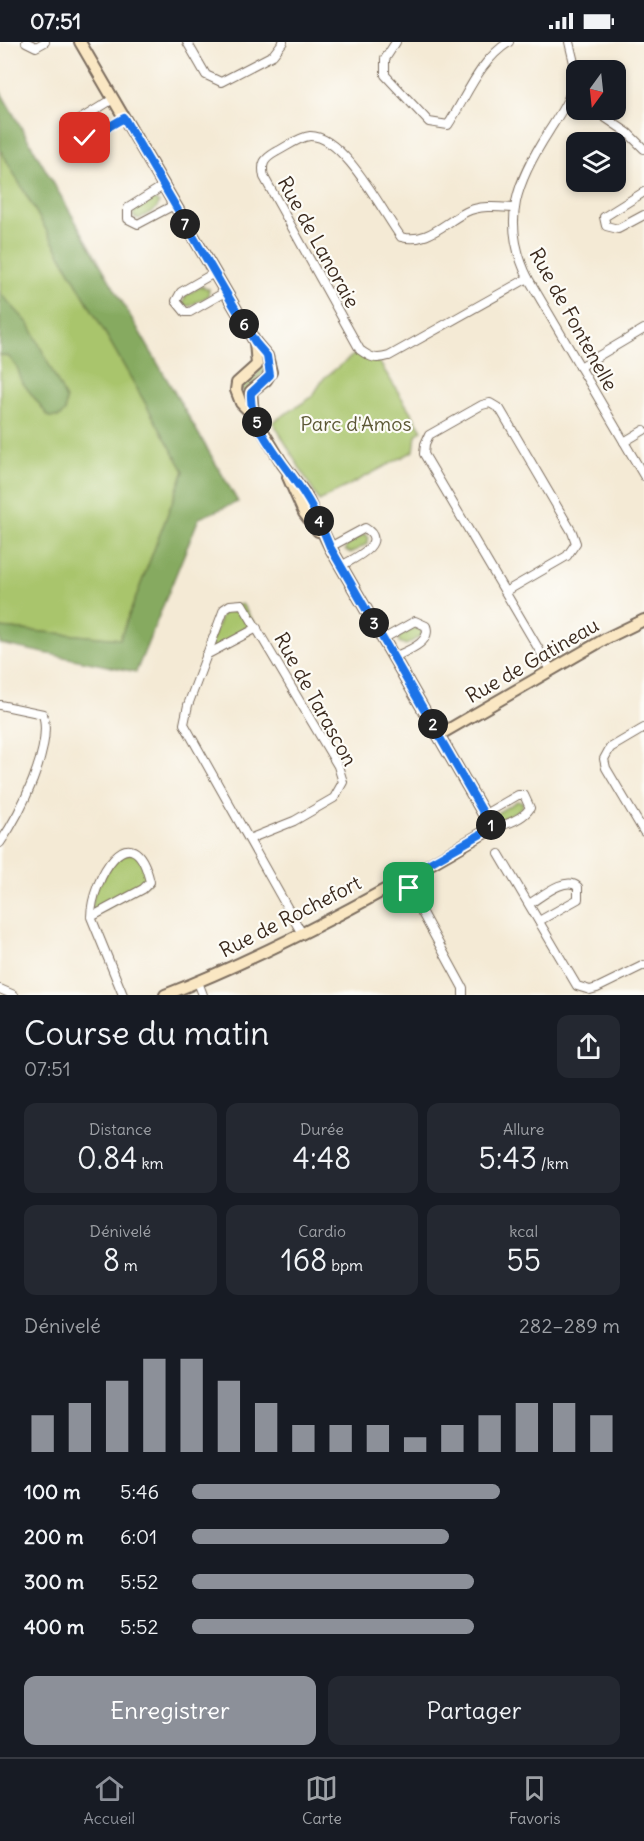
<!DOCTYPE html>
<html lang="fr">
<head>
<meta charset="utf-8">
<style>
  body { margin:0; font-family:Delius,sans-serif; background:#242831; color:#f1f3f6; height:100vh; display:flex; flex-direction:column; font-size:22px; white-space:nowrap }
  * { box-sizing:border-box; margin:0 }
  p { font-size:20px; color:#9ea1a6 }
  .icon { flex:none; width:33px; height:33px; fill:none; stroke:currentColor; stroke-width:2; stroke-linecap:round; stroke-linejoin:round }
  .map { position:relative; height:953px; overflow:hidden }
  .drawer { display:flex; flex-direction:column; background:#171b24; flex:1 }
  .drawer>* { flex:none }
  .needle { width:39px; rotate:195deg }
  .controls { position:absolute; left:566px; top:18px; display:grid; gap:12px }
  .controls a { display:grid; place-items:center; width:60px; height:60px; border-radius:12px; background:#171b24; box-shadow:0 3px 9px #0003; font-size:30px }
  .pin { position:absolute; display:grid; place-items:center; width:51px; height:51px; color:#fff; margin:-26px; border-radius:12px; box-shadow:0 3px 9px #0006 }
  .km { position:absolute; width:30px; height:30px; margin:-15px; border-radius:50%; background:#222; color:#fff; font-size:16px; line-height:30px; text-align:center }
  .round { display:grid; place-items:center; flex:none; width:63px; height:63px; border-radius:12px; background:#242831 }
  .head { display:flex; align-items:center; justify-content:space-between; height:102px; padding:0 24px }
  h1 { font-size:33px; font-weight:600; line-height:45px }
  .metrics { display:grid; grid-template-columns:repeat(3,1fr); gap:9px; height:102px; padding:6px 24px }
  .metrics div { display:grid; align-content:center; border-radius:12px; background:#242831; text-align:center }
  .metrics b { font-size:30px; font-weight:600 }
  .metrics small { font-size:16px; font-weight:400 }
  .metrics p { font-size:16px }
  .chart { height:168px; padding:12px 24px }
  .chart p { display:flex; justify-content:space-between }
  .chart svg { width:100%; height:108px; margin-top:6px; stroke:#8c9099; stroke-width:6 }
  .action { display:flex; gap:12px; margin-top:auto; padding:12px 24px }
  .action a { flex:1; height:69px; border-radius:12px; background:#8c9099; color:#fff; font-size:24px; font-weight:600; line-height:69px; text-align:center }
  .action a+a { background:#242831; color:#f1f3f6 }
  ul { padding:0 24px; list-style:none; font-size:20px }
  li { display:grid; grid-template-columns:96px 72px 1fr; align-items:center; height:45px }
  li i { height:15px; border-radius:8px; background:#8c9099 }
  .status { display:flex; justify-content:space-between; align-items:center; height:42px; padding:0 30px; background:#171b24; direction:ltr }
  .status svg { height:16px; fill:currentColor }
  .menu { display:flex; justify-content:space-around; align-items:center; height:84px; border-top:2px solid #363941; background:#171b24; font-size:16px; color:#9ea1a6 }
  .menu a { display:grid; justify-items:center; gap:3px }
  .menu .active { color:#8c9099 }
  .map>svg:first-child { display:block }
  .green { fill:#a9c56c; stroke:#727845; stroke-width:1.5 }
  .forest { fill:#86aa60; stroke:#606a3f; stroke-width:1.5 }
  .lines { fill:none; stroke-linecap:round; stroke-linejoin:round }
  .street-casing { stroke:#7c6d5e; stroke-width:10 }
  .secondary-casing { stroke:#7c6d5e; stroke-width:14 }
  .street { stroke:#fff; stroke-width:8 }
  .secondary { stroke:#fae7c3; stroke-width:10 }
  .route-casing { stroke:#fff; stroke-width:12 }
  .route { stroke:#1a73e8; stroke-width:8 }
  .labels { text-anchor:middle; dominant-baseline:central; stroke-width:4.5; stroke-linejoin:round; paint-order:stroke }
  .street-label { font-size:20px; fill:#3b2a1e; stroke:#fdfcf7 }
  .park-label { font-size:20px; fill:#5c5835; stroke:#fdfcf7 }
</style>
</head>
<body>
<div class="status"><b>07:51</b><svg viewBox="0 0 49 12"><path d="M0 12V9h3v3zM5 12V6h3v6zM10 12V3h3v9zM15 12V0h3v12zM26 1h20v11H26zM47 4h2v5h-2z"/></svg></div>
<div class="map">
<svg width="644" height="953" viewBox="0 0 644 953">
  <rect width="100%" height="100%" fill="#fdfcf7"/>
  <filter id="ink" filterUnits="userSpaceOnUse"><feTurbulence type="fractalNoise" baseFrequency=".0167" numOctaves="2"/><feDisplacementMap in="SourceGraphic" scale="12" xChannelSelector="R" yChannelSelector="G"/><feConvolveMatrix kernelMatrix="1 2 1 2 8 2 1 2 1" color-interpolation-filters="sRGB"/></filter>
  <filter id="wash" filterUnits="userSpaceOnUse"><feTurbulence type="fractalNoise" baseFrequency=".008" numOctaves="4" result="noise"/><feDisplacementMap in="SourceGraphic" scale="24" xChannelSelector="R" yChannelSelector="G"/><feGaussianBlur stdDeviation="1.35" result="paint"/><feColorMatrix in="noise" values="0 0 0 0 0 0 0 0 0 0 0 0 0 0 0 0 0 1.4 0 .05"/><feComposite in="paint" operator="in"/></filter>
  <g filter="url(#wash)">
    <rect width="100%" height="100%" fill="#f4ead5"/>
    <!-- green -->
    <g class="green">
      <path d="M106 70 109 76 95 87 90 83 88 86 91 89H83L82 85 100 71Z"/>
      <path d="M0 107 184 429 120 597 0 586Z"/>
      <path d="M154 157 159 161 156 167 139 177 133 175 135 166Z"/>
      <path d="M201 244 209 247 208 254 190 264 183 263 185 254Z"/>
      <path d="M360 308 378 318 422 388 416 393 414 409 319 459 273 380 312 355 324 336Z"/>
      <path d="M262 324H266C265 336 251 339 245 350L241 349 244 342 256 334Z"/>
      <path d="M365 492 369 496 367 502 351 511 345 508 347 501Z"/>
      <path d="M242 562 257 586 206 613 224 567Z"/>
      <path d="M414 585 422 588 421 594 406 603 399 600V594Z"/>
      <path d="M517 759 523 760 522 766 502 778 497 777V771Z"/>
      <path d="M121 808 138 810 150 840 91 875 94 849Z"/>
    </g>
    <!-- forest -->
    <g class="forest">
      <path d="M0 49 238 460 199 476 136 630 0 602V586L120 597 184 429 0 107Z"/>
      <path d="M0 251 29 282 66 357 65 370 59 375H49L22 340 17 325 9 315 0 313Z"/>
    </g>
  </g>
  <g filter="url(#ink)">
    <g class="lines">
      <defs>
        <g id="street">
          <path d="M26 0 36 5 45 0"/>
          <path d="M187 0 206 33 221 40 273 13 283 0"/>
          <path d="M396 0 385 17V33L429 80 448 83C467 54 479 19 509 0"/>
          <path d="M569 0 576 29"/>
          <path d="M576 32C572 55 561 70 549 89 517 139 500 179 528 236L644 434"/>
          <path d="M113 57 79 78C74 88 80 97 91 95L124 76"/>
          <path d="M594 68 628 91 644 107"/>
          <path d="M163 144 128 166V177L138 182 174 163"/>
          <path d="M644 150 604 175 606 184 618 187 644 173"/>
          <path d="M513 166C498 165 480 163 466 170 444 181 427 202 401 195 383 171 344 93 310 94 299 95 286 105 276 110 264 117 261 121 264 135L360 308C371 316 376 318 389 314L528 236"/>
          <path d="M214 231 181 250 176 259 185 270H190L225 250"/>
          <path d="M580 325 644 287"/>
          <path d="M624 400 644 388"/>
          <path d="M330 505 365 486C390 501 353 517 341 524"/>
          <path d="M505 550 567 514 576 501 572 490 500 367 490 361 482 363 429 393 425 402 424 412 551 628"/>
          <path d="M383 597 415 579 426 584C432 601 406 609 394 615"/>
          <path d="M206 613 257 586"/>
          <path d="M0 663 43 672C53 706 20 772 0 801"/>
          <path d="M644 686 610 706 604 717 606 726 644 790"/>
          <path d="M485 772 518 753H524L530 766C523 777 505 783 492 786"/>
          <path d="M249 797 294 779 334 756 343 740 338 724 242 562 230 563 224 567 188 663 184 682 301 890"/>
          <path d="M499 812 577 944 590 948 597 946 644 923"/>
          <path d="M403 836 463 946V953"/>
          <path d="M529 862C541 855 566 833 578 845V857L539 879"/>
          <path d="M91 875 143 847 150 840C133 766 91 838 91 875L123 953"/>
          <path d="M198 940 203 953"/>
          <path d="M0 947 14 953"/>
        </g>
        <g id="secondary">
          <path d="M80 0 255 300 267 314 271 330 266 338 251 349 253 372"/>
          <path d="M288 435 304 471 318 489"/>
          <path d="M439 693 605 597 644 578"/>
          <path d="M165 953C278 909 388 848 492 786L330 505 305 452 282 421 253 373 241 361 236 348 237 341 257 323 255 300"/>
        </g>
      </defs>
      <!-- street casing -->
      <use href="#street" class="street-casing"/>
      <!-- secondary casing -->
      <use href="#secondary" class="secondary-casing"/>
      <!-- street -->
      <use href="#street" class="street"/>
      <!-- secondary -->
      <use href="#secondary" class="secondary"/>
    </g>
  </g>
  <g class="lines" filter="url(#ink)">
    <defs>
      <path id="route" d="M85 96 91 95 124 76 255 300 267 314 270 333 251 351C248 386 289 426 306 455 316 470 323 488 330 505L492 786 403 836 409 846"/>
    </defs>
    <!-- route casing -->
    <use href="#route" class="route-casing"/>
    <!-- route -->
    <use href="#route" class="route"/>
  </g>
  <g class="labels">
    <!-- street labels -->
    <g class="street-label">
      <text transform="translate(319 200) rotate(61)">Rue de Lanoraie</text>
      <text transform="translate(574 277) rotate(61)">Rue de Fontenelle</text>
      <text transform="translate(532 618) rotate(-30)">Rue de Gatineau</text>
      <text transform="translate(316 657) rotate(61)">Rue de Tarascon</text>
      <text transform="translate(290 874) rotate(-27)">Rue de Rochefort</text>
    </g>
    <!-- park labels -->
    <g class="park-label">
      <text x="356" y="381">Parc d'Amos</text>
    </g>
  </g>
</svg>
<div class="controls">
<a><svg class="needle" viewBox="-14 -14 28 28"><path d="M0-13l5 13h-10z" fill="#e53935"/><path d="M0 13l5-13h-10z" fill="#9ea1a6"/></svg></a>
<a><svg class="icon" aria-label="layers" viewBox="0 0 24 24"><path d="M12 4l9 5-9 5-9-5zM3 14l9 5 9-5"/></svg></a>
</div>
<div class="pin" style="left:409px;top:846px;background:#1e9e55"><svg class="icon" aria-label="arrive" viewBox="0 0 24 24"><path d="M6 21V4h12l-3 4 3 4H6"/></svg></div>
<div class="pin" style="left:85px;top:96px;background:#d93025"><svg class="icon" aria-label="check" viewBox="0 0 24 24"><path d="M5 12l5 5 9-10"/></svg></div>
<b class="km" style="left:491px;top:783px">1</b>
<b class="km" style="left:433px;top:682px">2</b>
<b class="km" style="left:374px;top:581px">3</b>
<b class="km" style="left:319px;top:479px">4</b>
<b class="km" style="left:257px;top:380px">5</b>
<b class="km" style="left:244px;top:282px">6</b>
<b class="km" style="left:185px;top:182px">7</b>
</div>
<section class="drawer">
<div class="head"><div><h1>Course du matin</h1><p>07:51</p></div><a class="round"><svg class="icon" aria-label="share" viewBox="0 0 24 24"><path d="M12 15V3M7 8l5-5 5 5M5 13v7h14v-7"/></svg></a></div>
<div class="metrics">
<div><p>Distance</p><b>0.84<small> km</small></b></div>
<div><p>Durée</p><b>4:48</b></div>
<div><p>Allure</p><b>5:43<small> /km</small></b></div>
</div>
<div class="metrics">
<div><p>Dénivelé</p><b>8<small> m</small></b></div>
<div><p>Cardio</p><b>168<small> bpm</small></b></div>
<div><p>kcal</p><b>55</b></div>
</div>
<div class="chart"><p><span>Dénivelé</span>282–289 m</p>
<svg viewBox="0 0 160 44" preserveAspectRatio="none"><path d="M5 44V29M15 44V24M25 44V15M35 44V6M45 44V6M55 44V15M65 44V24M75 44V33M85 44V33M95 44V33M105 44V38M115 44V33M125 44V29M135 44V24M145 44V24M155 44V29"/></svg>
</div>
<ul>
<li><b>100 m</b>5:46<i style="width:72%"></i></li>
<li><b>200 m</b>6:01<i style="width:60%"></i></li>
<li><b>300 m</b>5:52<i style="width:66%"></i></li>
<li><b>400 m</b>5:52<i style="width:66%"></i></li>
</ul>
<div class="action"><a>Enregistrer</a><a>Partager</a></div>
</section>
<nav class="menu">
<a class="active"><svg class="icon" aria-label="home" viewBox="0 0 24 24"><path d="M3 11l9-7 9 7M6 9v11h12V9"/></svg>Accueil</a>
<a><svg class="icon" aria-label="map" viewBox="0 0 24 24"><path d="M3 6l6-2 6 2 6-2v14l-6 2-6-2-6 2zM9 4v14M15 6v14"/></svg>Carte</a>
<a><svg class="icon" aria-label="saved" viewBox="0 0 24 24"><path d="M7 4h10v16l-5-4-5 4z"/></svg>Favoris</a>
</nav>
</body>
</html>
